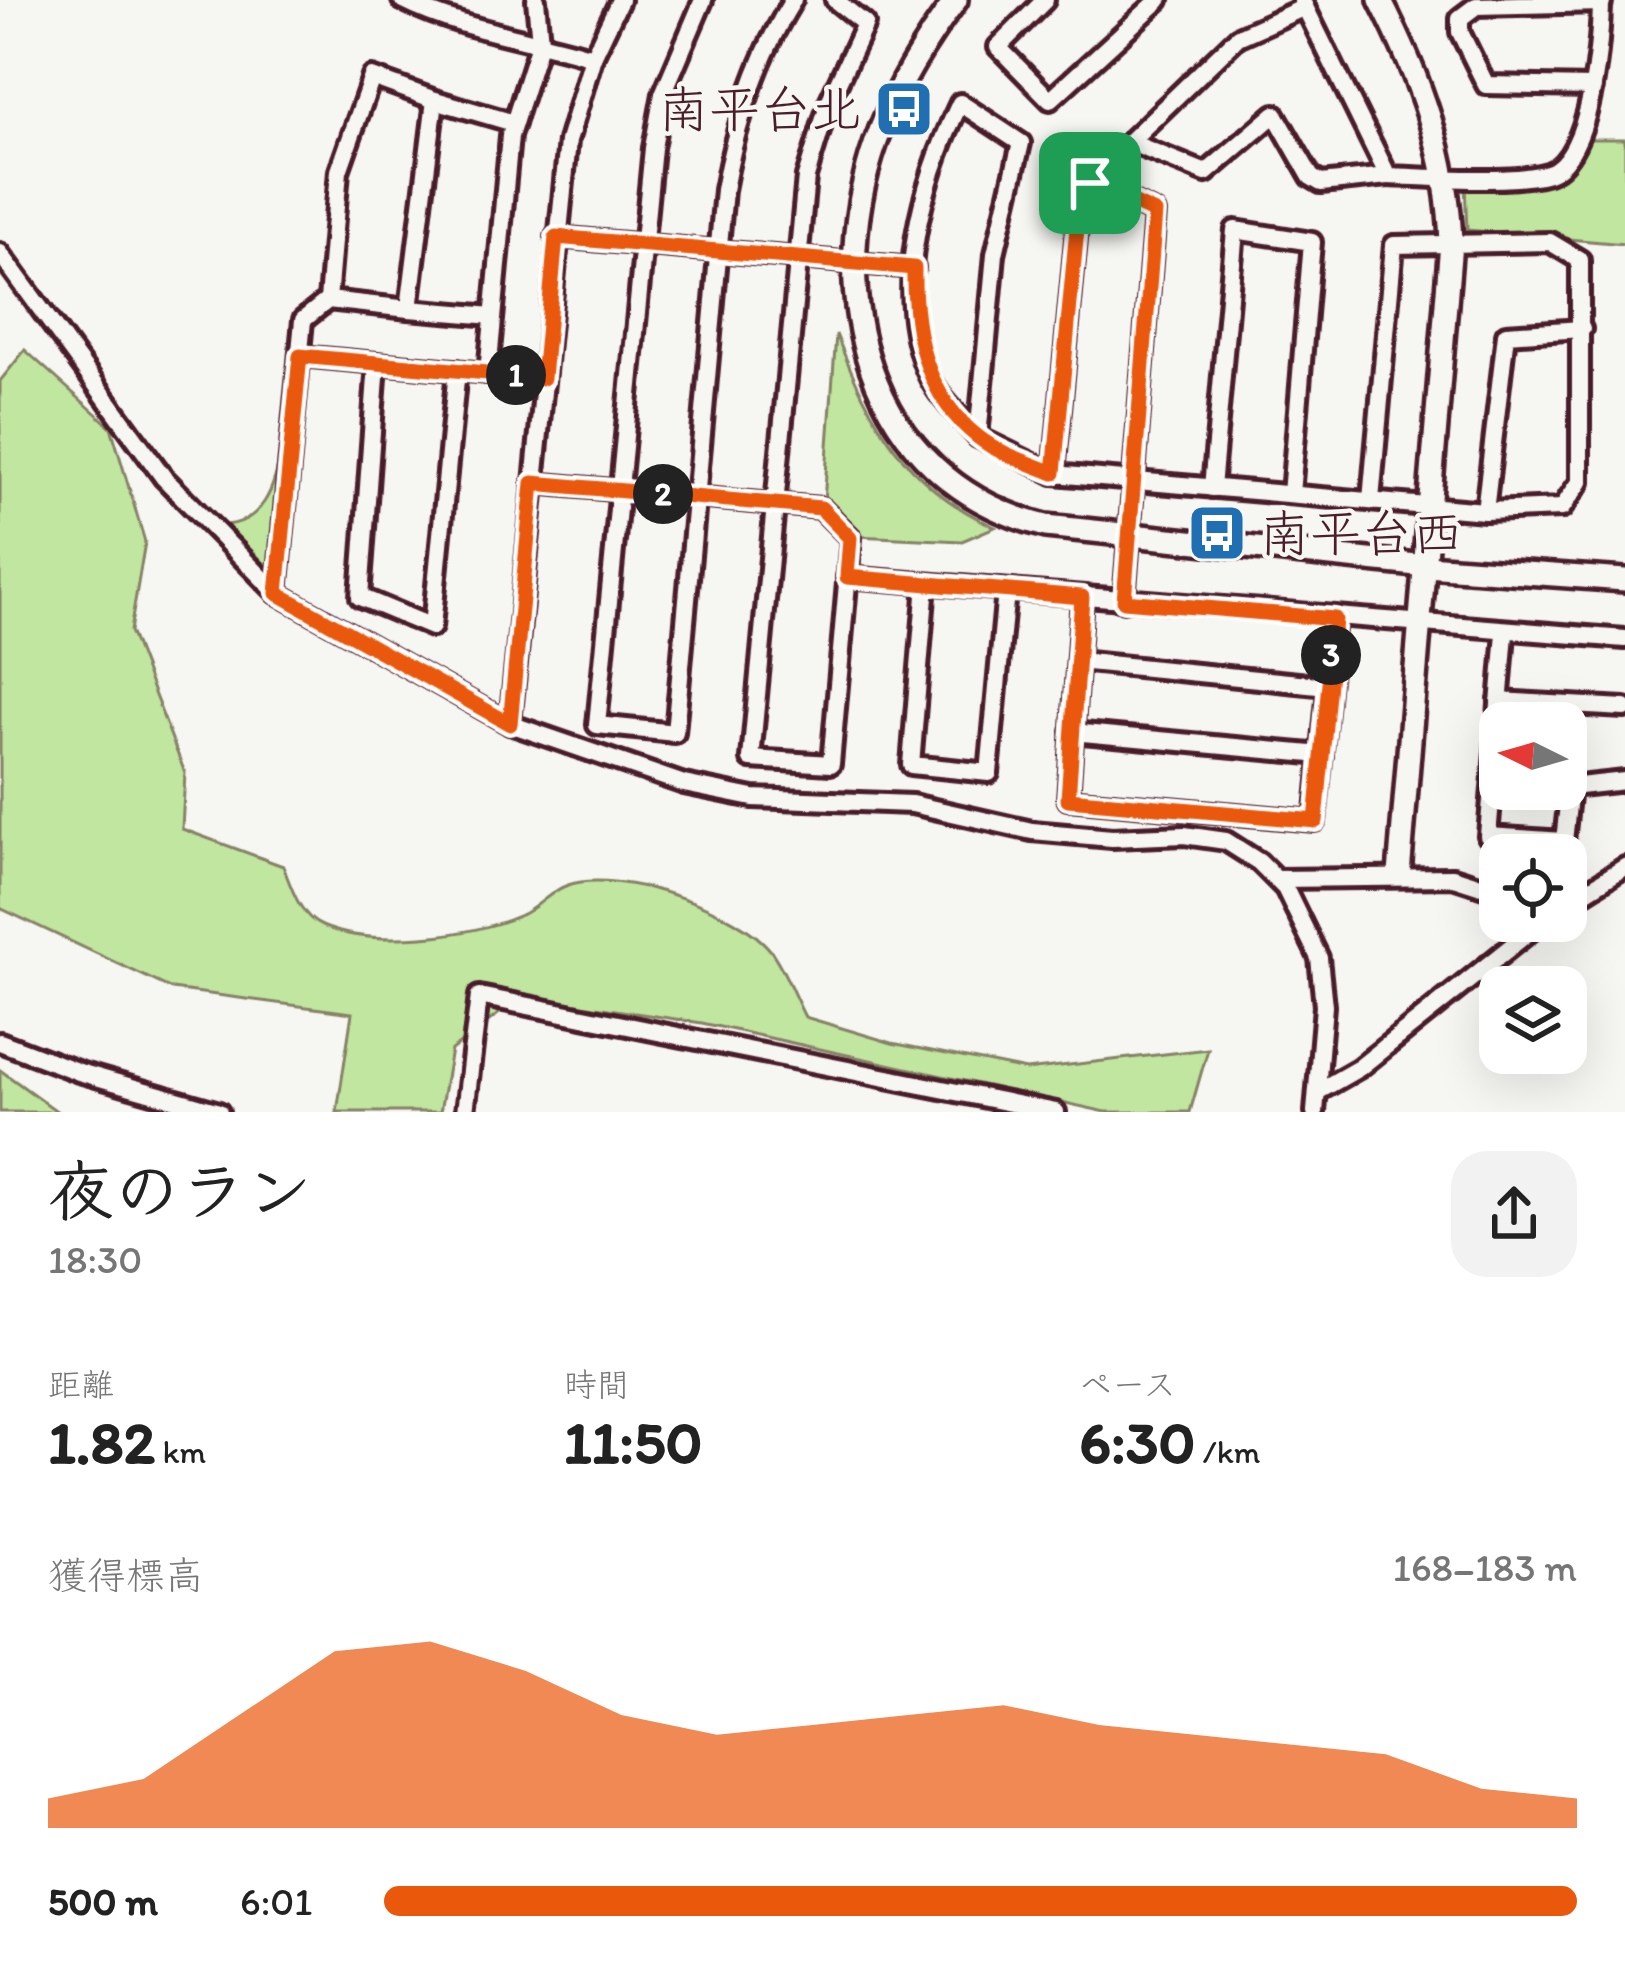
<!DOCTYPE html>
<html lang="ja">
<head>
<meta charset="utf-8">
<style>
  body { margin:0; font-family:Itim,"Klee One",sans-serif; background:#f2f2f2; color:#222; height:100vh; display:flex; flex-direction:column; font-size:45px; white-space:nowrap }
  * { box-sizing:border-box; margin:0 }
  p { font-size:39px; color:#767676 }
  .icon { flex:none; width:66px; height:66px; fill:none; stroke:currentColor; stroke-width:2; stroke-linecap:round; stroke-linejoin:round }
  .map { position:relative; height:1112px; overflow:hidden }
  .details { display:flex; flex-direction:column; background:#fff; flex:1 }
  .details>* { flex:none }
  .needle { width:78px; rotate:275deg }
  .tools { position:absolute; left:1479px; top:702px; display:grid; gap:24px }
  .tools a { display:grid; place-items:center; width:108px; height:108px; border-radius:24px; background:#fff; box-shadow:0 12px 48px #0002; font-size:60px }
  .pin { position:absolute; display:grid; place-items:center; width:102px; height:102px; color:#fff; margin:-51px; border-radius:24px; box-shadow:0 6px 18px #0006 }
  .km { position:absolute; width:60px; height:60px; margin:-30px; border-radius:50%; background:#222; color:#fff; font-size:33px; line-height:60px; text-align:center }
  .round { display:grid; place-items:center; flex:none; width:126px; height:126px; border-radius:36px; background:#f2f2f2 }
  .headline { display:flex; align-items:center; justify-content:space-between; height:204px; padding:0 48px }
  h1 { font-size:66px; font-weight:700; line-height:90px }
  .figures { display:grid; grid-template-columns:repeat(3,1fr); gap:18px; height:204px; padding:12px 48px }
  .figures div { display:grid; align-content:center }
  .figures b { font-size:60px; font-weight:700 }
  .figures small { font-size:33px; font-weight:400 }
  .figures p { font-size:33px }
  .chart { height:336px; padding:24px 48px }
  .chart p { display:flex; justify-content:space-between }
  .chart svg { width:100%; height:216px; margin-top:12px; fill:#ea580c; opacity:.7 }
  ul { padding:0 48px; list-style:none; font-size:39px }
  li { display:grid; grid-template-columns:192px 144px 1fr; align-items:center; height:90px }
  li i { height:30px; border-radius:15px; background:#ea580c }
  .map>svg:first-child { display:block }
  .green { fill:#c1e6a0; stroke:#868266; stroke-width:3 }
  .lines { fill:none; stroke-linecap:round; stroke-linejoin:round }
  .minor-casing { stroke:#4a1f2b; stroke-width:26 }
  .tertiary-casing { stroke:#4a1f2b; stroke-width:30 }
  .minor { stroke:#f6f6f2; stroke-width:16 }
  .tertiary { stroke:#f6f6f2; stroke-width:21 }
  .route-casing { stroke:#fff; stroke-width:24 }
  .route { stroke:#ea580c; stroke-width:15 }
  .labels { text-anchor:middle; dominant-baseline:central; stroke-width:9; stroke-linejoin:round; paint-order:stroke }
  .poi-label { font-size:51px; fill:#4a1f2b; stroke:#f6f6f2; text-anchor:end }
</style>
</head>
<body>
<div class="map">
<svg width="1625" height="1112" viewBox="0 0 1625 1112">
  <rect width="100%" height="100%" fill="#f6f6f2"/>
  <filter id="ink" filterUnits="userSpaceOnUse"><feTurbulence type="fractalNoise" baseFrequency=".00833" numOctaves="2"/><feDisplacementMap in="SourceGraphic" scale="24" xChannelSelector="R" yChannelSelector="G"/><feConvolveMatrix kernelMatrix="1 2 1 2 8 2 1 2 1" color-interpolation-filters="sRGB"/></filter>
  <g filter="url(#ink)">
    <!-- green -->
    <g class="green">
      <path d="M1587 139H1625V244L1467 230 1465 185 1573 159Z"/>
      <path d="M836 334C871 423 905 486 995 527L962 541 856 536 824 502Z"/>
      <path d="M25 350 111 427 145 542 130 631 185 773 182 829 283 866C291 887 300 917 322 926 373 948 472 937 521 915 538 908 551 890 568 885 618 868 739 909 771 951 785 970 794 996 805 1017L892 1043 1026 1070 1208 1049 1190 1112H1106L702 1023 522 996 451 1050 440 1112H337L352 1013 172 989 0 908V381Z"/>
      <path d="M281 448 274 586 218 525C263 527 276 486 281 448Z"/>
      <path d="M0 1070 58 1112H0Z"/>
    </g>
    <g class="lines">
      <defs>
        <g id="minor">
          <path d="M402 0C461 30 530 38 593 57"/>
          <path d="M703 0 663 94 653 148 597 725 675 733 724 190C736 123 757 58 793 0"/>
          <path d="M1045 0 998 47 1050 100 1159 0"/>
          <path d="M1302 1 1388 176C1427 177 1512 184 1548 173 1592 159 1601 39 1601 0"/>
          <path d="M1305 7 1238 37 1129 142 1206 173 1275 114 1311 177 1321 183 1388 176"/>
          <path d="M1593 87 1486 85 1460 32V18L1476 6 1602 3"/>
          <path d="M435 100 514 123"/>
          <path d="M960 103 1021 143 995 254 978 437C961 418 937 396 927 372 891 288 923 180 960 103Z"/>
          <path d="M556 237 914 268"/>
          <path d="M0 253 164 478 277 593 510 724 684 784 753 798 912 804 1032 831 1112 838 1184 835 1226 841 1259 862 1285 888 1319 958 1324 1006 1315 1112"/>
          <path d="M409 309 493 316"/>
          <path d="M300 356 543 378"/>
          <path d="M377 363 360 597 432 627 457 370"/>
          <path d="M488 373 510 136 540 41 536 0"/>
          <path d="M978 437 1054 474 1485 511 1562 508 1580 482V260L1550 242 1394 245 1371 500"/>
          <path d="M1054 474 1078 218 1090 183 1155 213 1124 601"/>
          <path d="M533 483 821 508 851 538 831 764 751 759 806 177 829 102 865 24 835 0"/>
          <path d="M1212 488 1235 230 1312 242 1291 494"/>
          <path d="M1485 511 1506 334 1582 329"/>
          <path d="M847 577 1625 639"/>
          <path d="M926 584 911 765 989 773 1006 591"/>
          <path d="M277 593 303 320 328 300 339 171 372 77 435 100 409 309 328 300"/>
          <path d="M1082 597 1068 799 1315 821 1335 619"/>
          <path d="M1505 633 1488 836 1564 841 1570 787 1625 781"/>
          <path d="M1078 661 1328 686"/>
          <path d="M1499 701 1625 708"/>
          <path d="M510 724 568 141 593 57 620 0"/>
          <path d="M1072 732 1322 755"/>
          <path d="M1277 879 1453 877 1500 892"/>
          <path d="M1566 904 1625 867"/>
          <path d="M0 1042 79 1072 219 1112"/>
          <path d="M1317 1092 1359 1068 1543 921"/>
          <path d="M465 1112 479 996 1056 1112"/>
        </g>
        <g id="tertiary">
          <path d="M956 0C926 40 901 79 882 126 818 285 863 481 1046 526L1426 566 1625 580"/>
          <path d="M1380 0C1420 78 1448 154 1451 243L1399 874"/>
        </g>
      </defs>
      <!-- minor casing -->
      <use href="#minor" class="minor-casing"/>
      <!-- tertiary casing -->
      <use href="#tertiary" class="tertiary-casing"/>
      <!-- minor -->
      <use href="#minor" class="minor"/>
      <!-- tertiary -->
      <use href="#tertiary" class="tertiary"/>
    </g>
  </g>
  <g class="lines" filter="url(#ink)">
    <defs>
      <path id="route" d="M1090 183 1155 213 1124 601 1335 619 1316 821 1068 799 1082 597 847 577 850 538 821 508 533 483 510 724 277 593 300 356 543 378 556 237 914 268C913 331 925 396 978 437 999 454 1030 463 1054 473L1078 218Z"/>
    </defs>
    <!-- route casing -->
    <use href="#route" class="route-casing"/>
    <!-- route -->
    <use href="#route" class="route"/>
  </g>
  <!-- icons -->
  <defs>
    <symbol id="bus-square" viewBox="-11 -11 22 22"><rect x="-9" y="-9" width="18" height="18" rx="4" fill="#1f6fb2" stroke="#f6f6f2"/><path d="M-5-6H5V4H4V6H2V4H-2V6H-4V4H-5ZM-3.5-4V0h7V-4ZM-3.5 1.2v1.5H-2V1.2ZM2 1.2v1.5H3.5V1.2Z" fill="#fff"/></symbol>
  </defs>
  <g fill-rule="evenodd">
    <use href="#bus-square" x="871" y="76" width="66" height="66"/>
    <use href="#bus-square" x="1184" y="500" width="66" height="66"/>
  </g>
  <g class="labels">
    <!-- poi labels -->
    <g class="poi-label">
      <text x="862" y="109">南平台北</text>
      <text x="1259" y="533" text-anchor="start">南平台西</text>
    </g>
  </g>
</svg>
<div class="tools">
<a><svg class="needle" viewBox="-14 -14 28 28"><path d="M0-13l5 13h-10z" fill="#e53935"/><path d="M0 13l5-13h-10z" fill="#767676"/></svg></a>
<a><svg class="icon" aria-label="locate" viewBox="0 0 24 24"><circle cx="12" cy="12" r="6"/><path d="M12 2v4M12 18v4M2 12h4M18 12h4"/></svg></a>
<a><svg class="icon" aria-label="layers" viewBox="0 0 24 24"><path d="M12 4l9 5-9 5-9-5zM3 14l9 5 9-5"/></svg></a>
</div>
<div class="pin" style="left:1090px;top:183px;background:#1e9e55"><svg class="icon" aria-label="arrive" viewBox="0 0 24 24"><path d="M6 21V4h12l-3 4 3 4H6"/></svg></div>
<b class="km" style="left:516px;top:375px">1</b>
<b class="km" style="left:663px;top:494px">2</b>
<b class="km" style="left:1331px;top:655px">3</b>
</div>
<section class="details">
<div class="headline"><div><h1>夜のラン</h1><p>18:30</p></div><a class="round"><svg class="icon" aria-label="share" viewBox="0 0 24 24"><path d="M12 15V3M7 8l5-5 5 5M5 13v7h14v-7"/></svg></a></div>
<div class="figures">
<div><p>距離</p><b>1.82<small> km</small></b></div>
<div><p>時間</p><b>11:50</b></div>
<div><p>ペース</p><b>6:30<small> /km</small></b></div>
</div>
<div class="chart"><p><span>獲得標高</span>168–183 m</p>
<svg viewBox="0 0 160 44" preserveAspectRatio="none"><path d="M0 44V38L10 34L20 21L30 8L40 6L50 12L60 21L70 25L80 23L90 21L100 19L110 23L120 25L130 27L140 29L150 36L160 38V44z"/></svg>
</div>
<ul>
<li><b>500 m</b>6:01<i style="width:100%"></i></li>
</ul>
</section>
</body>
</html>
